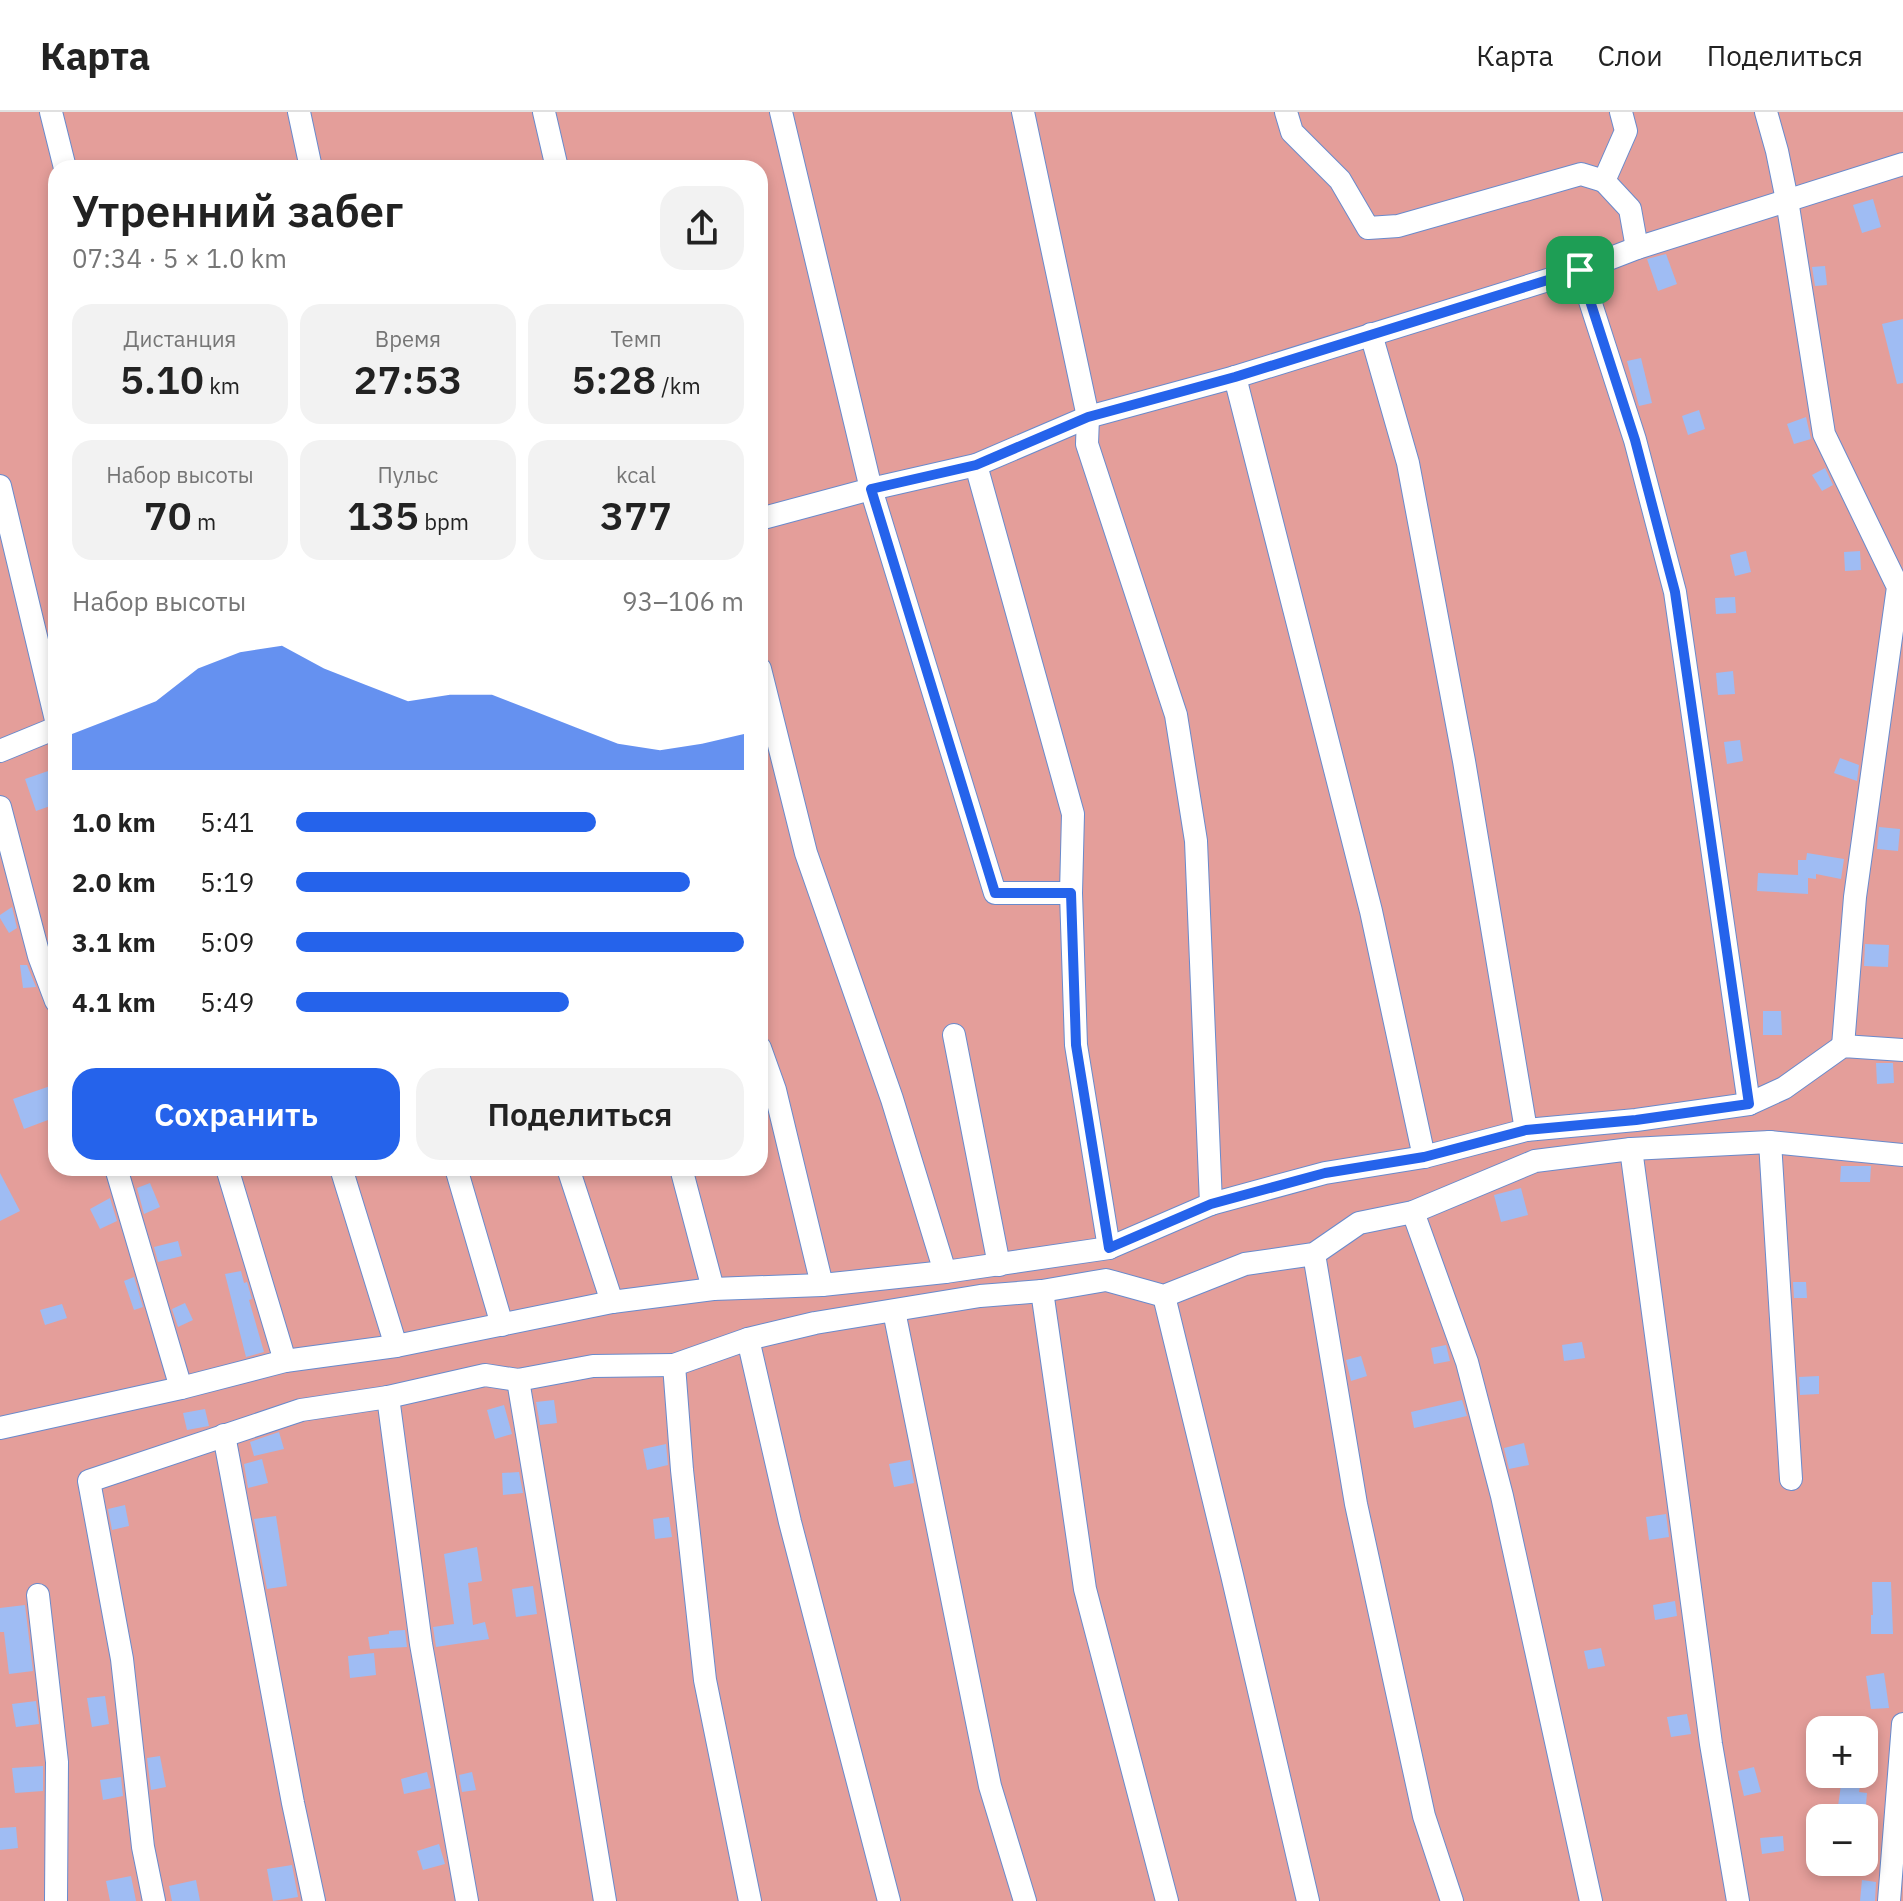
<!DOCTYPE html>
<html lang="ru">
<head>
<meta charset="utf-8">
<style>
  body { margin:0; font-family:"IBM Plex Sans",sans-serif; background:#f2f2f2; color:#222; height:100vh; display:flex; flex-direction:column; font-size:30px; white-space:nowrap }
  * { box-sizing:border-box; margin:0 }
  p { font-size:26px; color:#767676 }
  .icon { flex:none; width:44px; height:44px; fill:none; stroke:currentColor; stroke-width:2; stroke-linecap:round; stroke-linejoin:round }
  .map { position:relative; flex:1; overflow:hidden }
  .side { position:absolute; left:48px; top:48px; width:720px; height:1016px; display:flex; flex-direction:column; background:#fff; border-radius:24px; box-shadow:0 4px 12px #0003 }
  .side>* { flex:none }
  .buttons { position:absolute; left:1806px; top:1604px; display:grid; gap:16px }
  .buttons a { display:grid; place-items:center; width:72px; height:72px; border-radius:16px; background:#fff; box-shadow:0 4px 12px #0003; font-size:40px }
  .pin { position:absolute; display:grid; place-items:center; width:68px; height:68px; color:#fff; margin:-34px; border-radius:16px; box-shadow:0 4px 12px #0006 }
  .round { display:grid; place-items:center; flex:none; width:84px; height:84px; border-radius:24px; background:#f2f2f2 }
  .head { display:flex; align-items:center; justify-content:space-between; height:136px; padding:0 24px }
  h1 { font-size:44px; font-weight:600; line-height:60px }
  .figures { display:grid; grid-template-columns:repeat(3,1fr); gap:12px; height:136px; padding:8px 24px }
  .figures div { display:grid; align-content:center; border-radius:20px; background:#f2f2f2; text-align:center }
  .figures b { font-size:40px; font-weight:600 }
  .figures small { font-size:22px; font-weight:400 }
  .figures p { font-size:22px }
  .chart { height:224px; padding:16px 24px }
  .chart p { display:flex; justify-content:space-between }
  .chart svg { width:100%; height:144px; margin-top:8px; fill:#2563eb; opacity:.7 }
  .action { display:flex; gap:16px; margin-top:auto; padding:16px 24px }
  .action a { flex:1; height:92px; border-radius:24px; background:#2563eb; color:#fff; font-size:32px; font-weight:600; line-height:92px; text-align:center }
  .action a+a { background:#f2f2f2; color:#222 }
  ul { padding:0 24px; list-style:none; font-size:26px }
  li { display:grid; grid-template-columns:128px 96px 1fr; align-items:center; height:60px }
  li i { height:20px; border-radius:10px; background:#2563eb }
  header { display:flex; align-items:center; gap:48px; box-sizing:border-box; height:112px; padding:0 40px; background:#fff; border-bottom:2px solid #e0e0e0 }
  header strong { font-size:38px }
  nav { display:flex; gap:44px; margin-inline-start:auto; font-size:28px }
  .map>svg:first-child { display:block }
  .green { fill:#e49e9a; fill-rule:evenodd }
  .building { fill:#9fbcf3 }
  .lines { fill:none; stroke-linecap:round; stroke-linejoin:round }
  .minor-casing { stroke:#698acc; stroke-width:24 }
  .minor { stroke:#fff; stroke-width:22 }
  .route-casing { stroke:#fff; stroke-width:16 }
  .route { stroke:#2563eb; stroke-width:10 }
</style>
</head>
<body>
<header>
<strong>Карта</strong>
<nav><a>Карта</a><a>Слои</a><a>Поделиться</a></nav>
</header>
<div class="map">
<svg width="1903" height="1789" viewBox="0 0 1903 1789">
  <rect width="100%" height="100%" fill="#dee5f4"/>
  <!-- green -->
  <path class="green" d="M0 0H1903V1789H0ZM56 56H760V1056H56ZM1820 1618H1864V1662H1820ZM1820 1706H1864V1750H1820Z"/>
  <!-- building -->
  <g class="building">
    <path d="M1873 87 1881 115 1862 121 1853 93Z"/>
    <path d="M1666 142 1677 172 1658 179 1647 147Z"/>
    <path d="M1825 154 1827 173 1815 174 1812 155Z"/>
    <path d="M1903 207V271L1897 272 1882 212Z"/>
    <path d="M1641 246 1652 291 1639 294 1627 249Z"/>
    <path d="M1699 298 1705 317 1688 323 1682 304Z"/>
    <path d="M1806 305 1811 327 1794 332 1787 312Z"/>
    <path d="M1825 356 1833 373 1822 379 1812 363Z"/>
    <path d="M1746 439 1751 460 1735 464 1730 443Z"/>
    <path d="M1860 439 1861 458 1845 459 1844 440Z"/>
    <path d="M1735 485 1736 501 1716 502 1715 486Z"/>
    <path d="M1733 559 1735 582 1718 583 1716 561Z"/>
    <path d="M1740 628 1743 649 1727 652 1724 630Z"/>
    <path d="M1840 646 1859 653 1857 669 1834 661Z"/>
    <path d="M51 658 56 672V692L36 699 25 667Z"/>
    <path d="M1879 715 1900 717 1898 739 1877 737Z"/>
    <path d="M1807 741 1844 747 1841 767 1816 762V767L1808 766V782L1757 779 1758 761 1798 763V748H1806Z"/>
    <path d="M12 795 17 816 9 821 0 806V803Z"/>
    <path d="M1865 832 1889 833 1888 855 1864 854Z"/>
    <path d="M20 853H27L36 875 23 876Z"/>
    <path d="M1763 899H1781L1782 923H1763Z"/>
    <path d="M1876 951H1893L1894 971 1877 972Z"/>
    <path d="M56 972V1005L24 1017 13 987Z"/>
    <path d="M1841 1054H1871L1870 1070H1840Z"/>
    <path d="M0 1061 20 1099 0 1109Z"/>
    <path d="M150 1071 160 1095 144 1102 137 1076Z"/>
    <path d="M1521 1076 1528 1103 1501 1110 1494 1083Z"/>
    <path d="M110 1086 117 1109 100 1117 90 1097Z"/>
    <path d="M178 1129 182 1144 158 1150 154 1135Z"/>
    <path d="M241 1159 244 1171 247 1170 252 1187 249 1188 264 1240 246 1245 225 1162Z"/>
    <path d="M134 1165 143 1195 134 1198 124 1169Z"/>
    <path d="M1793 1170H1806L1807 1186H1794Z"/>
    <path d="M185 1191 193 1208 178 1215 172 1197Z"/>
    <path d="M62 1192 67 1206 45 1213 40 1198Z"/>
    <path d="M1582 1230 1585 1246 1564 1249 1562 1233Z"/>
    <path d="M1446 1233 1450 1249 1434 1252 1431 1236Z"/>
    <path d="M1361 1244 1367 1264 1351 1269 1346 1248Z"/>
    <path d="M1819 1264V1282L1800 1283 1799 1265Z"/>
    <path d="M554 1288 557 1311 540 1313 536 1290Z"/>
    <path d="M1462 1288 1467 1304 1414 1316 1411 1300Z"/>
    <path d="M504 1293 512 1322 495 1327 487 1298Z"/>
    <path d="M205 1297 209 1314 187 1318 183 1301Z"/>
    <path d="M279 1320 284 1337 254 1344 250 1330Z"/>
    <path d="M1524 1331 1529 1353 1509 1357 1504 1336Z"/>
    <path d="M666 1332 668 1353 647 1358 643 1337Z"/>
    <path d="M262 1347 268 1371 248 1376 244 1352Z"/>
    <path d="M910 1348 914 1371 894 1375 889 1352Z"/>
    <path d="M519 1360 523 1381 503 1383 502 1361Z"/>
    <path d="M125 1393 129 1414 112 1418 108 1397Z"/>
    <path d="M1666 1402 1669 1425 1649 1428 1646 1405Z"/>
    <path d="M276 1404 287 1474 267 1477 254 1407Z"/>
    <path d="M669 1405 672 1425 655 1427 653 1407Z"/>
    <path d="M477 1435 482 1469 468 1471 473 1513 485 1510 489 1527 436 1535 433 1515 454 1512 444 1442Z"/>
    <path d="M1872 1470H1891L1893 1522H1871V1503H1873Z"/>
    <path d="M533 1474 537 1502 516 1505 512 1477Z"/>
    <path d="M1675 1489 1677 1504 1655 1508 1653 1493Z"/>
    <path d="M25 1493 33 1559 9 1562 4 1520H0V1496Z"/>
    <path d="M405 1518 407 1535 370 1537 368 1525 389 1522V1519Z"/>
    <path d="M1601 1536 1605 1554 1588 1557 1584 1539Z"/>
    <path d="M374 1541 376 1563 350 1566 348 1544Z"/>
    <path d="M1884 1561 1889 1596 1871 1597 1866 1564Z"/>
    <path d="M105 1584 109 1612 92 1615 87 1586Z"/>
    <path d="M36 1589 39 1612 16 1615 12 1592Z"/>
    <path d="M1687 1602 1691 1622 1671 1625 1667 1605Z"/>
    <path d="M160 1644 166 1675 151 1678 147 1646Z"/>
    <path d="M43 1654V1679L15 1681 12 1656Z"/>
    <path d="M1754 1655 1761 1680 1744 1684 1738 1659Z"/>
    <path d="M427 1660 431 1676 404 1682 401 1667Z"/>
    <path d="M472 1660 476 1678 462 1680 459 1663Z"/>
    <path d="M121 1665 123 1684 103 1688 100 1668Z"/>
    <path d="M1842 1666 1861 1668 1859 1680 1867 1681 1865 1704 1837 1701Z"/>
    <path d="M16 1715 18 1736 0 1738V1716Z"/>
    <path d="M1783 1724 1784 1739 1762 1742 1760 1726Z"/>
    <path d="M439 1732 445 1752 423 1758 417 1739Z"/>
    <path d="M292 1753 298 1785 273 1789 267 1757Z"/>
    <path d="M131 1764 136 1789H110L106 1769Z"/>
    <path d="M196 1768 200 1789H172L169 1774Z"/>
    <path d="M1862 1768 1876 1770 1875 1789H1860Z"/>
  </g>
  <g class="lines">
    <defs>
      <g id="minor">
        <path d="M51 0 65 56"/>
        <path d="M299 0 311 56"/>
        <path d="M544 0 557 56"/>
        <path d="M781 0 871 377 995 781H1071"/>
        <path d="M1023 0 1088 305 1087 332 1176 603 1196 729 1211 1092"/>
        <path d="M1286 0 1292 20 1340 68 1368 116 1398 114 1581 62 1604 69"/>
        <path d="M1621 0 1626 19 1604 69 1630 97 1637 136"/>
        <path d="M1766 0 1777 39 1787 88 1824 322 1898 475 1855 785 1843 934"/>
        <path d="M1580 158 1635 328 1675 480 1749 992"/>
        <path d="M1371 222 1408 351 1464 649 1526 1018"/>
        <path d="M1235 265 1371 799 1424 1045"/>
        <path d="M976 353 1073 702 1071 781 1076 933 1109 1136"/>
        <path d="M0 374 56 608"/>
        <path d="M760 407 871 377 976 353 1088 305 1235 265 1580 158 1637 136 1903 52"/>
        <path d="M760 557 806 741 892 987 945 1160"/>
        <path d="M0 639 56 616"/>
        <path d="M0 695 39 844 56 889"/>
        <path d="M954 923 999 1153"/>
        <path d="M760 936 775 978 822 1173"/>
        <path d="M1770 1030 1791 1367"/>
        <path d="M1631 1037 1711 1632 1738 1789"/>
        <path d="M116 1056 181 1276"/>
        <path d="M227 1056 285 1249"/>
        <path d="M341 1056 396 1234"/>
        <path d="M456 1056 502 1213"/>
        <path d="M568 1056 612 1190"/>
        <path d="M681 1056 713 1177"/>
        <path d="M1413 1100 1467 1250 1502 1384 1591 1789"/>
        <path d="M1314 1142 1356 1392 1424 1704 1452 1789"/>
        <path d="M1042 1179 1085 1477 1167 1789"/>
        <path d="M1164 1184 1232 1463 1308 1789"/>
        <path d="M894 1199 990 1674 1025 1789"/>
        <path d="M748 1227 790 1410 889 1789"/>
        <path d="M518 1268 605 1789"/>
        <path d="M388 1285 421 1532 467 1789"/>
        <path d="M0 1316 181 1276 285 1249 396 1234 612 1190 713 1177 822 1173 945 1160 1109 1136 1211 1092 1325 1061 1424 1045 1526 1018 1636 1008 1749 992 1784 976 1843 934 1903 938"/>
        <path d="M224 1323 293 1691 314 1789"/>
        <path d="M38 1483 57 1650 56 1789"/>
        <path d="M154 1789 143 1735 122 1547 89 1369 301 1298 388 1285 485 1263 518 1268 593 1254 674 1253"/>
        <path d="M750 1789 705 1568 682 1358 674 1253 748 1227 815 1211 980 1184 1042 1179 1106 1168 1164 1184 1245 1152 1314 1142 1359 1111 1413 1100 1535 1049 1631 1037 1770 1030 1903 1043"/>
        <path d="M1889 1789 1903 1612"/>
      </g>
    </defs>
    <!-- minor casing -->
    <use href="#minor" class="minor-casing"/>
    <!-- minor -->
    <use href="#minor" class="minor"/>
  </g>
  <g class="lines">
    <defs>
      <path id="route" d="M1580 158 1635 328 1675 480 1749 992 1636 1008 1526 1018 1424 1045 1325 1061 1211 1092 1109 1136 1076 933 1071 781H995L871 377 976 353 1088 305 1235 265Z"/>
    </defs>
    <!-- route casing -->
    <use href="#route" class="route-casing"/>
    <!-- route -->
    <use href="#route" class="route"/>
  </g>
</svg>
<div class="buttons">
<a>+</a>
<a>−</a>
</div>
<div class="pin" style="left:1580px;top:158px;background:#1e9e55"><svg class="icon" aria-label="arrive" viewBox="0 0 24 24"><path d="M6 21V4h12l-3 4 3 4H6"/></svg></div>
<section class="side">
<div class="head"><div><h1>Утренний забег</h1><p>07:34 · 5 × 1.0 km</p></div><a class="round"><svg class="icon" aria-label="share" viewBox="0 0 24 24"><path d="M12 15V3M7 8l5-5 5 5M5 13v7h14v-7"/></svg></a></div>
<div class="figures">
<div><p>Дистанция</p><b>5.10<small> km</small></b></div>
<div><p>Время</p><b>27:53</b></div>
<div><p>Темп</p><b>5:28<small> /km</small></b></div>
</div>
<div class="figures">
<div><p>Набор высоты</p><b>70<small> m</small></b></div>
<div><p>Пульс</p><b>135<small> bpm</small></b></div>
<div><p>kcal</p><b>377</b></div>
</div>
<div class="chart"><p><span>Набор высоты</span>93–106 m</p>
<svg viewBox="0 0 160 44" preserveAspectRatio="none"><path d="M0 44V33L10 28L20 23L30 13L40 8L50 6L60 13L70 18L80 23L90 21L100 21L110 26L120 31L130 36L140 38L150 36L160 33V44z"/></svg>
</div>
<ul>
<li><b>1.0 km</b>5:41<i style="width:67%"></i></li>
<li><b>2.0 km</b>5:19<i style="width:88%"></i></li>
<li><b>3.1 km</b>5:09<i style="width:100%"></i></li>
<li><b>4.1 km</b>5:49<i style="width:61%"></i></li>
</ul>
<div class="action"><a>Сохранить</a><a>Поделиться</a></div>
</section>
</div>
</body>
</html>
